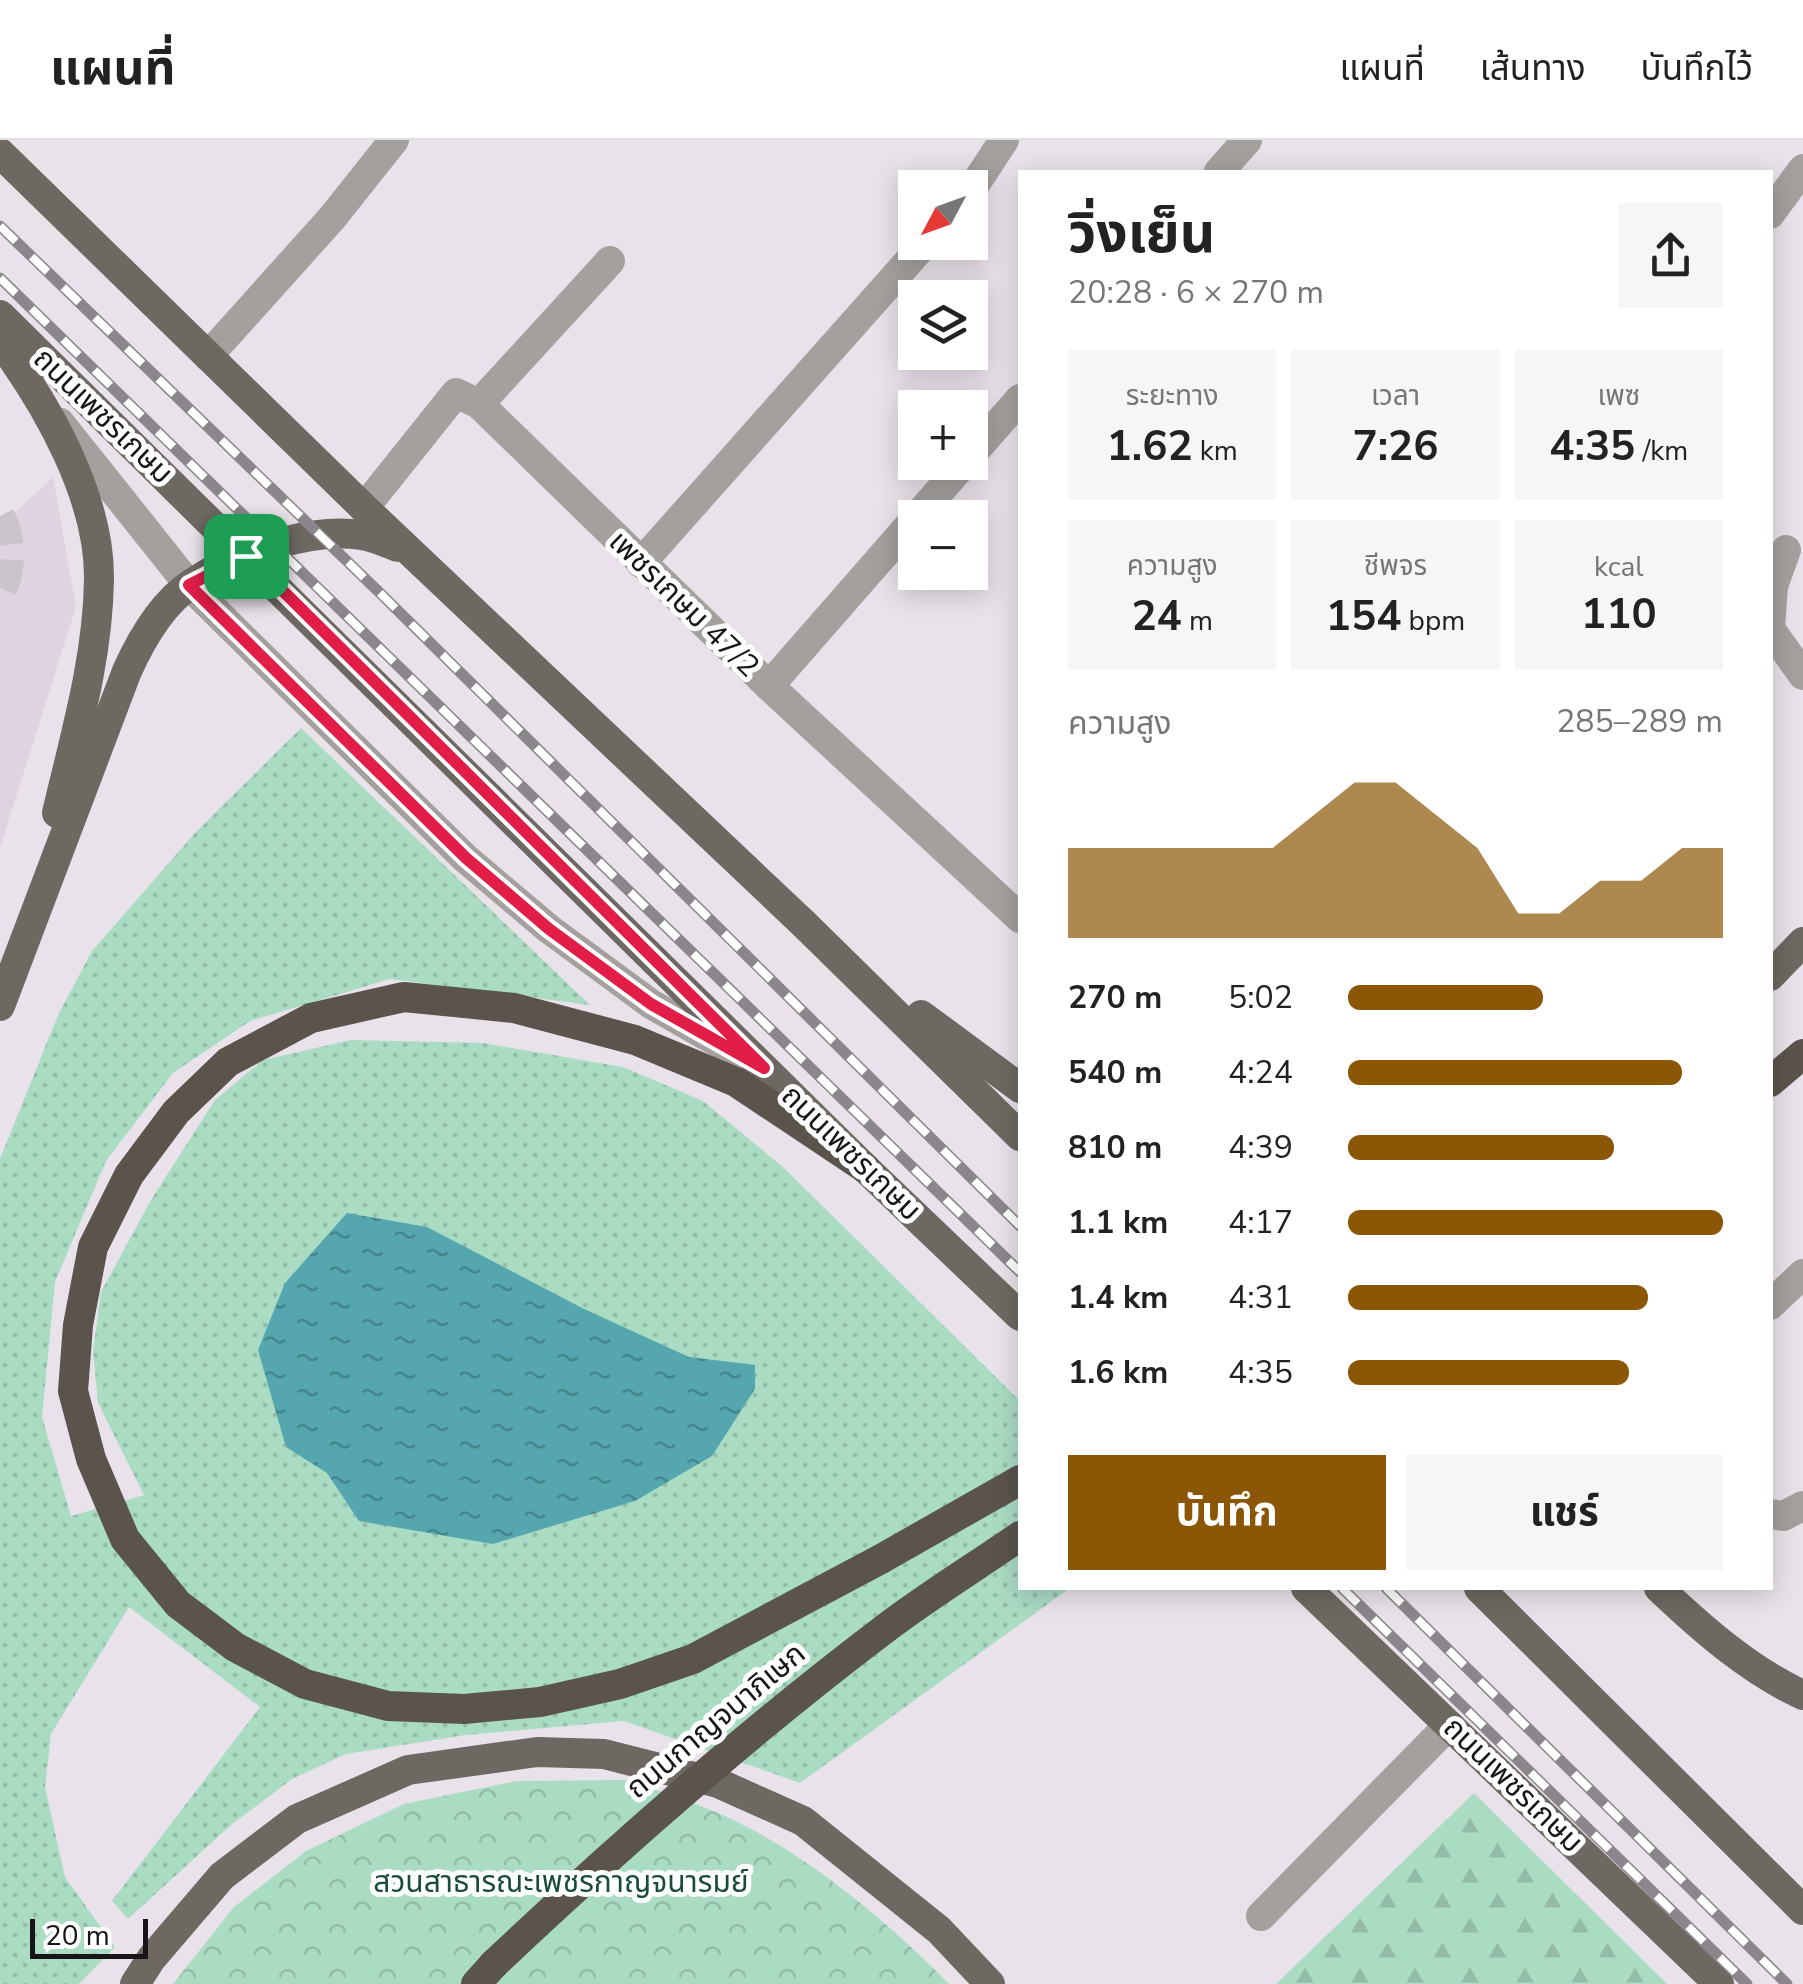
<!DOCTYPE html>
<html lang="th">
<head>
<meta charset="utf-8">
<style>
  body { margin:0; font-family:"Nunito Sans","Noto Sans Thai",sans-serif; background:#f6f6f6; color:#222; height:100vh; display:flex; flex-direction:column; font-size:38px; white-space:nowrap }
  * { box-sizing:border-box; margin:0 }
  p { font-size:32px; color:#767676 }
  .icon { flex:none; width:55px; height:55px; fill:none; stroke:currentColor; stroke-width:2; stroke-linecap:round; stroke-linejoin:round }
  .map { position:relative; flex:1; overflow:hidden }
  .side { position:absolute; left:1018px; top:30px; width:755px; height:1420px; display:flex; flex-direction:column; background:#fff; border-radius:0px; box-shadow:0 5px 25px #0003 }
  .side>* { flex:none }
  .needle { width:65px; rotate:229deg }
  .tools { position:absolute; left:898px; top:30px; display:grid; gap:20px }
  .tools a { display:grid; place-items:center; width:90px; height:90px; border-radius:0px; background:#fff; box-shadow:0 5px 25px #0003; font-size:50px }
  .scale { position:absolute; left:30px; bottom:25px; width:118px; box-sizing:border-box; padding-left:10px; border:5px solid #171518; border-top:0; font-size:28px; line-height:35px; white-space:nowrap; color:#171518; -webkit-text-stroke:8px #fff; paint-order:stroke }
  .pin { position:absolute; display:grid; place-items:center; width:85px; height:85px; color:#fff; margin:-42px; border-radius:20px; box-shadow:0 5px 15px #0006 }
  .round { display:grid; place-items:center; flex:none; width:105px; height:105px; border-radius:0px; background:#f6f6f6 }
  .overview { display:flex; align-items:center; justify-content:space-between; height:170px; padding:0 50px }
  h1 { font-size:55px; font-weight:700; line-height:75px }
  .metrics { display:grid; grid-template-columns:repeat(3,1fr); gap:15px; height:170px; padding:10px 50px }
  .metrics div { display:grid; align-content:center; border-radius:0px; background:#f6f6f6; text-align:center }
  .metrics b { font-size:42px; font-weight:700 }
  .metrics small { font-size:28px; font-weight:400 }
  .metrics p { font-size:28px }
  .chart { height:280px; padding:20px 50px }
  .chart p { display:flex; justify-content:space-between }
  .chart svg { width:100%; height:180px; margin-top:10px; fill:#8b5605; opacity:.7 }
  .action { display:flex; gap:20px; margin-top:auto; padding:20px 50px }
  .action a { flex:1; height:115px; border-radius:0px; background:#8b5605; color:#fff; font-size:40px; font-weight:700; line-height:115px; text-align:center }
  .action a+a { background:#f6f6f6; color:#222 }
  ul { padding:0 50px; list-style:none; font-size:32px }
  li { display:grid; grid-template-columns:160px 120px 1fr; align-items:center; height:75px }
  li i { height:25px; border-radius:12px; background:#8b5605 }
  header { display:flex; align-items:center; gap:60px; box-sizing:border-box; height:140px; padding:0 50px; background:#fff; border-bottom:2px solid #e0e0e0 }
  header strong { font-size:48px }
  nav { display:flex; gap:55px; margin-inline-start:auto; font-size:35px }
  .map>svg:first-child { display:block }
  .built { fill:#e0d3e1 }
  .forest { fill:url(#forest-firs) }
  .park { fill:url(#park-crowns) }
  .garden { fill:url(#garden-dots) }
  .water { fill:url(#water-ripples) }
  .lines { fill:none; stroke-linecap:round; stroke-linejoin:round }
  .minor-tunnel { stroke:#cac3ca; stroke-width:30; stroke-dasharray:30 15; stroke-linecap:butt }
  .minor { stroke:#a4a09d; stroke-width:30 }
  .major { stroke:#6e6862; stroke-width:30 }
  .highway { stroke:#5a544d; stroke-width:30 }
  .rail-casing { stroke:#8b868b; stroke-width:11 }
  .rail { stroke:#fff; stroke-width:8; stroke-dasharray:22; stroke-linecap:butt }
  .highway-bridge { stroke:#5a544d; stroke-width:30 }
  .route-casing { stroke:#fff; stroke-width:20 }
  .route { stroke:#e11d48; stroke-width:12 }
  .labels { text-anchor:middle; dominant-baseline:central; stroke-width:10; stroke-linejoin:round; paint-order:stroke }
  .street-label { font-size:30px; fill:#171518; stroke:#fff }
  .park-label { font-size:30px; fill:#194d39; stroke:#fff }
</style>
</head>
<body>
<header>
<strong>แผนที่</strong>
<nav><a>แผนที่</a><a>เส้นทาง</a><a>บันทึกไว้</a></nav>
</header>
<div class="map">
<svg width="1803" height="1844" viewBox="0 0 1803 1844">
  <defs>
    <pattern id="forest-firs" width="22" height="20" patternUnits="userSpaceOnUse" patternTransform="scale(2.5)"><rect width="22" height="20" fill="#aadcc4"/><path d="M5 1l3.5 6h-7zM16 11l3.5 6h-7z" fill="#92bca8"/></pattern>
    <pattern id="park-crowns" width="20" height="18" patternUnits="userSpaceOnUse" patternTransform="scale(2.5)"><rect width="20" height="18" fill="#aadcc4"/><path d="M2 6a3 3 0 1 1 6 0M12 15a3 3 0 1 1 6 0" fill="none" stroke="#92bca8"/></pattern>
    <pattern id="garden-dots" width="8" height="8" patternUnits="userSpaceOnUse" patternTransform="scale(2.5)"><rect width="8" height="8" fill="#aadcc4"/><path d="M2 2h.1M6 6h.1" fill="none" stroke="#92bca8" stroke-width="1.8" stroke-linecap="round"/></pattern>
    <pattern id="water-ripples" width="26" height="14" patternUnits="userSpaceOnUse" patternTransform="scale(2.5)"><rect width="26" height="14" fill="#55a6ae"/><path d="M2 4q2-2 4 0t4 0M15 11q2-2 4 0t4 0" fill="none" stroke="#45868d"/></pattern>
  </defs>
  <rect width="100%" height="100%" fill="#eae2ea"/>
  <!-- built -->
  <path class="built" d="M53 337 76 467 0 708V387Z"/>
  <!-- forest -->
  <path class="forest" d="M1474 1653 1667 1844H1276Z"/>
  <!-- park -->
  <path class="park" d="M628 1640C662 1652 697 1663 729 1678 808 1715 888 1782 949 1844H173L234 1767 306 1711 404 1664 516 1641Z"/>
  <!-- garden -->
  <path class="garden" d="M301 588 590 865 390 839 250 881 173 933 106 1021 55 1142 42 1277 71 1376 144 1355 98 1263 93 1211 101 1152 151 1060 215 960 263 920 351 900 483 903 623 927 703 961 783 1027 1020 1261V1448H1070L800 1643 624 1581 466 1595 346 1614 292 1639 231 1685 128 1779 112 1761 260 1567 129 1467 51 1594 45 1647 65 1737 115 1807 79 1844H0V1019L58 875 92 811 195 693Z"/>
  <!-- water -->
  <path class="water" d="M347 1073 427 1087 584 1169 689 1217 755 1225V1249L712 1316 635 1361 493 1404 359 1381 327 1333 286 1307 258 1210 285 1143Z"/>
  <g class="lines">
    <!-- minor-tunnel -->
    <path class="minor-tunnel" d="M0 376C12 400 12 431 0 454"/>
    <!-- minor -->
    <g class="minor">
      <path d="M1219 32 1247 0"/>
      <path d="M970 52 1004 0"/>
      <path d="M1770 74 1803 29"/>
      <path d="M208 216 332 78 394 0"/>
      <path d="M479 264 610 121"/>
      <path d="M60 283 189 445 465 718 549 789 651 864 749 920"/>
      <path d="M970 316 1020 259"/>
      <path d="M364 368 456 253 479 264 769 546 1020 778"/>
      <path d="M916 378 965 322"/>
      <path d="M1786 410 1773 446 1770 489 1803 535"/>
      <path d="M641 423 926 102"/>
      <path d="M769 546 915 379"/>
      <path d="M1770 1165 1803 1134"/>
      <path d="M1770 1374 1783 1376 1803 1366"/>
      <path d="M1261 1776 1449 1585"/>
    </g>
    <!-- major -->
    <g class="major">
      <path d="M0 13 364 368 804 784 1020 996"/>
      <path d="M0 175 865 1028 1020 1176"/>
      <path d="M0 201C47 265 100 357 99 439 98 519 75 596 57 673"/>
      <path d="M1770 836 1803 802"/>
      <path d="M0 866 127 531C141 500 161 464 191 444 235 414 308 387 361 395 373 396 386 403 398 407"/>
      <path d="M921 875 1020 948"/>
      <path d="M1306 1448 1719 1844"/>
      <path d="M1479 1448 1803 1770"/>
      <path d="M1659 1448C1701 1488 1750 1531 1803 1555"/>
      <path d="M135 1844 151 1819 222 1736 297 1679 408 1630 537 1612 604 1614 718 1643 803 1681 939 1790 990 1844"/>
    </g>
    <!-- highway -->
    <g class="highway">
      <path d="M1770 942 1803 914"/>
      <path d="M865 1028 736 942 635 900 514 868 404 857 311 878 228 922 176 972 129 1035 93 1107 78 1185 73 1251 91 1319 125 1399 178 1464 235 1507 305 1544 388 1566 464 1569 540 1562 620 1544 693 1519 881 1419 1020 1340"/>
      <path d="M476 1844 494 1824"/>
    </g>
    <defs>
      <g id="rail">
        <path d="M0 86 380 453 1020 1086"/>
        <path d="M0 138 1020 1132"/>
        <path d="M1342 1448 1747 1844"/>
        <path d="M1386 1448 1787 1844"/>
      </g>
    </defs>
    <!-- rail casing -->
    <use href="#rail" class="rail-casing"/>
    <!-- rail -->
    <use href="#rail" class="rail"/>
    <!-- highway-bridge -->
    <path class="highway-bridge" d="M494 1824C618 1707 746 1594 882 1491 926 1457 974 1428 1020 1396"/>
  </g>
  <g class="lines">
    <defs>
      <path id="route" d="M246 416 276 444 764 928 651 864 549 789 466 718 189 445Z"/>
    </defs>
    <!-- route casing -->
    <use href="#route" class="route-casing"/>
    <!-- route -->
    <use href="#route" class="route"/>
  </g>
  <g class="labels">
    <!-- street labels -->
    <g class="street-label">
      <text transform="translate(103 276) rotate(44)">ถนนเพชรเกษม</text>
      <text transform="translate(684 464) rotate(44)">เพชรเกษม 47/2</text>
      <text transform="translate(851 1013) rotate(44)">ถนนเพชรเกษม</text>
      <text transform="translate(716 1581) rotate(-40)">ถนนกาญจนาภิเษก</text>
      <text transform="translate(1513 1645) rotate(44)">ถนนเพชรเกษม</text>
    </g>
    <!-- park labels -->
    <g class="park-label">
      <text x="561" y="1742">สวนสาธารณะเพชรกาญจนารมย์</text>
    </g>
  </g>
</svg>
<div class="tools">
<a><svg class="needle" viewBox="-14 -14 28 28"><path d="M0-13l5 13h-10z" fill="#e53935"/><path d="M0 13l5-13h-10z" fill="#767676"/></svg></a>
<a><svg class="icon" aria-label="layers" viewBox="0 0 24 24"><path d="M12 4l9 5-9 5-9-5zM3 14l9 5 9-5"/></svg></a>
<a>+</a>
<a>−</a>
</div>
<div class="scale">20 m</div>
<div class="pin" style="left:246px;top:416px;background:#1e9e55"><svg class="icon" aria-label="arrive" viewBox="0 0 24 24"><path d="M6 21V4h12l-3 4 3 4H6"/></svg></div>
<section class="side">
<div class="overview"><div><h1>วิ่งเย็น</h1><p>20:28 · 6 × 270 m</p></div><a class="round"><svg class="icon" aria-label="share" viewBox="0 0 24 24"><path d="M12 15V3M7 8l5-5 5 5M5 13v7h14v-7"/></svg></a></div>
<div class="metrics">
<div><p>ระยะทาง</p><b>1.62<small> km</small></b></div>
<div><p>เวลา</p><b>7:26</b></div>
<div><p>เพซ</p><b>4:35<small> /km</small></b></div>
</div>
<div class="metrics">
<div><p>ความสูง</p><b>24<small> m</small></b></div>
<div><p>ชีพจร</p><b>154<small> bpm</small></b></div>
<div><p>kcal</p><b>110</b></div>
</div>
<div class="chart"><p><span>ความสูง</span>285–289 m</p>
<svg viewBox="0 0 160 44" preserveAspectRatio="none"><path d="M0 44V22L10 22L20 22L30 22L40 22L50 22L60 14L70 6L80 6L90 14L100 22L110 38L120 38L130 30L140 30L150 22L160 22V44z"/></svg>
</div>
<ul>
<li><b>270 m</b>5:02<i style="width:52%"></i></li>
<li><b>540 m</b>4:24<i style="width:89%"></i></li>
<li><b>810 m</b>4:39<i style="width:71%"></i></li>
<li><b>1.1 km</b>4:17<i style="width:100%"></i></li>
<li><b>1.4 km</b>4:31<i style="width:80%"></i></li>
<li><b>1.6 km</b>4:35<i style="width:75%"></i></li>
</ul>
<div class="action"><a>บันทึก</a><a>แชร์</a></div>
</section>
</div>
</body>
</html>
